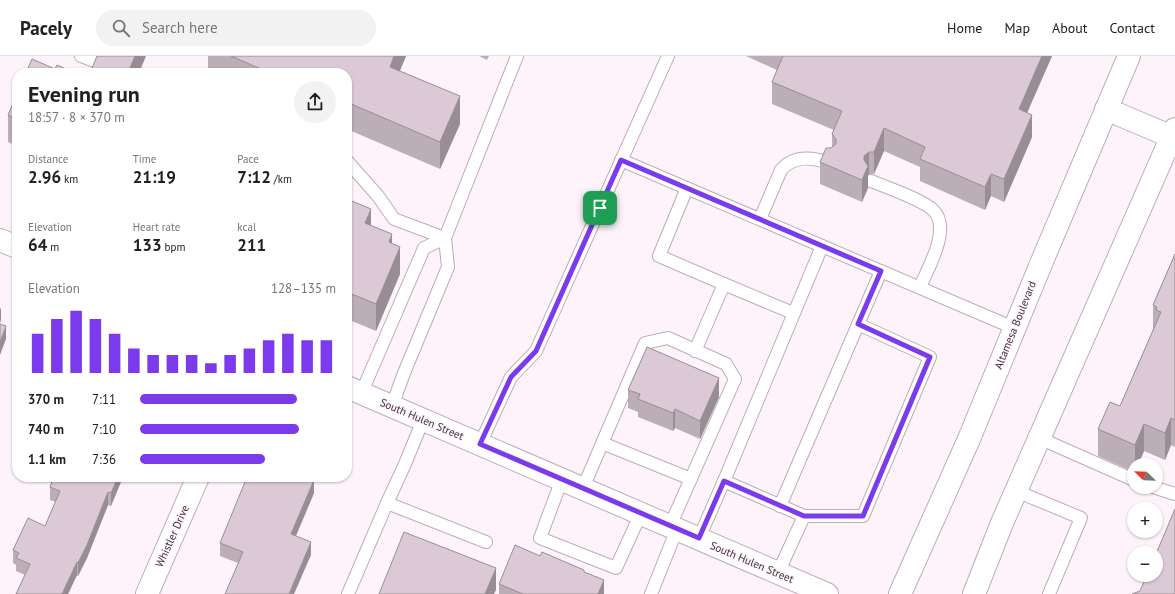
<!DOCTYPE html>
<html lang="en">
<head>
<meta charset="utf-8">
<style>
  body { margin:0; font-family:"PT Sans",sans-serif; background:#f2f2f2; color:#202124; height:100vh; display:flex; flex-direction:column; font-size:15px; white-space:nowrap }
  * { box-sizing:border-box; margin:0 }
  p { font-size:13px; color:#757577 }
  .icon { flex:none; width:22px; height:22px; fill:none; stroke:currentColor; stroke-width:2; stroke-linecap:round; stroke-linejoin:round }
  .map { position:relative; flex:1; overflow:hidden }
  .details { position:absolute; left:12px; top:12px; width:340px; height:414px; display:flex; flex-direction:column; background:#fff; border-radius:16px; box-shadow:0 1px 3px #0004 }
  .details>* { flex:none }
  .needle { width:26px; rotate:293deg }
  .buttons { position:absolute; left:1127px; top:402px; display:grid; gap:8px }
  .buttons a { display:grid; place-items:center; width:36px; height:36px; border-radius:50%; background:#fff; box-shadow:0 1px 3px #0004; font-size:20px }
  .pin { position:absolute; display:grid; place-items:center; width:34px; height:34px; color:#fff; margin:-17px; border-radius:8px; box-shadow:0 2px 6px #0006 }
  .round { display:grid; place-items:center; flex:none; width:42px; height:42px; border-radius:21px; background:#f2f2f2 }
  .summary { display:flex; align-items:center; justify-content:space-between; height:68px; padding:0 16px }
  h1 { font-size:22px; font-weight:600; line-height:30px }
  .stats { display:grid; grid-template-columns:repeat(3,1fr); gap:6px; height:68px; padding:4px 16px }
  .stats div { display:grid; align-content:center }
  .stats b { font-size:17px; font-weight:600 }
  .stats small { font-size:11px; font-weight:400 }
  .stats p { font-size:11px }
  .chart { height:112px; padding:8px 16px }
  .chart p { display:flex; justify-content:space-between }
  .chart svg { width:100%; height:72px; margin-top:4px; stroke:#7c3aed; stroke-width:6 }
  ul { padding:0 16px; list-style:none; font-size:13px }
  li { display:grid; grid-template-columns:64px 48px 1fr; align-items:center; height:30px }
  li i { height:10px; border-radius:5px; background:#7c3aed }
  header { display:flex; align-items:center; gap:24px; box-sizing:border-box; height:56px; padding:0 20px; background:#fff; border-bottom:1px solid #e0e0e0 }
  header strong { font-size:19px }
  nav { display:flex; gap:22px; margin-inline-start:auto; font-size:14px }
  .search { width:280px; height:36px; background:#f2f2f2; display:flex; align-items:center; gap:10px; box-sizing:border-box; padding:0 14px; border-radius:22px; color:#757577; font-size:15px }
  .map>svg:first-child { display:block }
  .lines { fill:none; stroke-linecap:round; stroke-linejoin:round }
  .service-casing { stroke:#bdacb7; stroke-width:14 }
  .minor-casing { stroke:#bdacb7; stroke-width:24 }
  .secondary-casing { stroke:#bdacb7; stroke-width:24 }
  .service { stroke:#fff; stroke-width:12 }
  .minor { stroke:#fff; stroke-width:22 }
  .secondary { stroke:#fff; stroke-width:22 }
  .wall { fill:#bcaeb7 }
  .shaded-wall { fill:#998d95 }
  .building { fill:#dbcad5; stroke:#998d95 }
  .route-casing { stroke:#fff; stroke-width:8 }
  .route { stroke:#7c3aed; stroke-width:5 }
  .labels { text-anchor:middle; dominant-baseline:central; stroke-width:3; stroke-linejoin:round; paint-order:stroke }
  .street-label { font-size:11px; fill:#3a3338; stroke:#fef3fa }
</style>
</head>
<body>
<header>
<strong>Pacely</strong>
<div class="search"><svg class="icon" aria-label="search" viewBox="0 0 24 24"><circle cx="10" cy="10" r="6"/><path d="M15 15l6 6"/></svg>Search here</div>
<nav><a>Home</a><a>Map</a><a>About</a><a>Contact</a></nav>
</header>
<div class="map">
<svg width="1175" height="538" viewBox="0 0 1175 538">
  <rect width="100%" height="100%" fill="#fef3fa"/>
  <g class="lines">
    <defs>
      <g id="service">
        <path d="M81 0 125 17"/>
        <path d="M621 104 822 190"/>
        <path d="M347 105 378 140 394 163 445 182"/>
        <path d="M871 125C886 131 923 144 933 154 952 172 928 212 920 231"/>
        <path d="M687 132 659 200 724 228 695 295"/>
        <path d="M760 163 781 114C794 99 812 101 829 107"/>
        <path d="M724 228 793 257"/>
        <path d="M361 338 424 192 445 182"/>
        <path d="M392 350 404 317 448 211 445 182 517 0"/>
        <path d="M423 364 405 408 387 447 486 486"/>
        <path d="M1039 382 1134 424"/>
        <path d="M602 387 691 423"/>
        <path d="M480 388 511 321 536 295 668 0"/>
        <path d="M562 423 540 482 616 512 641 457"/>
        <path d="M1153 431 1175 438"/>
        <path d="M583 432 645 287 668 282 726 308 735 323 670 470"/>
        <path d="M1016 435 1081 462 1049 538"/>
        <path d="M780 450 881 215"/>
        <path d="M804 460H863L930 301 858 268"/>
        <path d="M699 482 724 425"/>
        <path d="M778 517 804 460 724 425 822 190 1014 272"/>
        <path d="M348 538 387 447"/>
        <path d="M651 538 677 473"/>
      </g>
      <path id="minor" d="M147 538 198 421"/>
      <g id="secondary">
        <path d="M1106 53 1172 81"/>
        <path d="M0 184 17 191"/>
        <path d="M347 331 827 538"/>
        <path d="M900 538 969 383 1043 203 1129 0"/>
        <path d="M974 538 1002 467 1175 73"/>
      </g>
    </defs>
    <!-- service casing -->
    <use href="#service" class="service-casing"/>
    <!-- minor casing -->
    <use href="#minor" class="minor-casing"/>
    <!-- secondary casing -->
    <use href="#secondary" class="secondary-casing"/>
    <!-- service -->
    <use href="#service" class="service"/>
    <!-- minor -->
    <use href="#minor" class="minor"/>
    <!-- secondary -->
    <use href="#secondary" class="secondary"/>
  </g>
  <!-- wall -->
  <g class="wall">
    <path d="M208 0H406L400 15 460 68 440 113 349 74 348 78 347 77V17H220L208 12Z"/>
    <path d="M479 0H489L487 4Z"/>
    <path d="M746 0H1052L1027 57 1032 81 1004 146 991 140 985 154 920 125V111L884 95 874 118H869L868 119V132L862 146 820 128V106L832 91V78L834 74 772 48V26L777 14Z"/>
    <path d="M17 38V90L8 86V59Z"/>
    <path d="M347 143 371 170 392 187 400 218 376 275 347 263Z"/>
    <path d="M1175 198V391L1171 389 1165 404 1144 395 1138 409H1134V416L1098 400V373L1120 350 1153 274V249Z"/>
    <path d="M628 334 719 341 700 383 675 372 673 375 638 361V356L628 352Z"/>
    <path d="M44 421H123L111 450 108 449 87 502 78 520 77 519 68 538H16L25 519 16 515V509L13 507V494L45 470 56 446 50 444V431L52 425 44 422Z"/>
    <path d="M314 437 296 480 311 499 238 507 220 500V487Z"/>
    <path d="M540 500 584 516 604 538H499V528Z"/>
  </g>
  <!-- shaded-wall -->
  <g class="shaded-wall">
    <path d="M135 0H146L139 17 130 12Z"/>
    <path d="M394 0H406L390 38V11Z"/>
    <path d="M1042 0H1052L1019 75V53Z"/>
    <path d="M460 40V68L440 113V86Z"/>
    <path d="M349 47V74L348 78V51Z"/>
    <path d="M1032 59V81L1004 146V123Z"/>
    <path d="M884 72V95L874 118V96Z"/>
    <path d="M869 96V118L868 119V132L862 146V124L864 100Z"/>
    <path d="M991 118V140L985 154V131Z"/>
    <path d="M371 153V180L365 167Z"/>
    <path d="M392 178V205L389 186Z"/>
    <path d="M400 191V218L376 275V248Z"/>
    <path d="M1 251V264L0 267V254Z"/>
    <path d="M6 270V283L0 299V286Z"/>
    <path d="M719 322V341L700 383V365Z"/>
    <path d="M675 353V372L673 375V357Z"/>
    <path d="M1171 362V389L1165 404V377Z"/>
    <path d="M1144 368V395L1138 409H1135V389Z"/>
    <path d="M118 421H123L111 450V437Z"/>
    <path d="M314 424V437L291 491V478Z"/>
    <path d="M108 436V449L87 502 78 520V507Z"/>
    <path d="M311 486V499L294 538H289Z"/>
    <path d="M77 506V519L68 538H62Z"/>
    <path d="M496 512V534L494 538H485Z"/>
    <path d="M604 524V538H598Z"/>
  </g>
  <!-- building -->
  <g class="building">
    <path d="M97 0H135L130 12 142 17H90Z"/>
    <path d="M231 0H394L390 11 460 40 440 86 349 47 348 51 347 50V17H270Z"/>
    <path d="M783 0H1042L1019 53 1032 59 1004 123 991 118 985 131 920 103 925 91 884 72 874 96H869L864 100V104L868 110 862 124 820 106 826 92H831L836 88V83L832 78 842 55 772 26Z"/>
    <path d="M32 3 55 13 57 9 75 17H26Z"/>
    <path d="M17 38V63L8 59Z"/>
    <path d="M347 143 371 153 365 167 392 178 389 186 400 191 376 248 347 236Z"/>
    <path d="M1175 198V364L1171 362 1165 377 1144 368 1135 389 1098 373 1110 346 1120 350 1161 256 1156 254 1157 251 1153 249Z"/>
    <path d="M0 268 6 270 0 286Z"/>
    <path d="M647 291 719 322 700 365 675 353 673 357 638 343 640 338 628 334Z"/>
    <path d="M54 421H118L111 437 108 436 87 489 78 507 77 506 62 538H16L30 508 16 502 19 497 13 494 28 462 45 470 60 435 50 431Z"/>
    <path d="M247 421H308L314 424 291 478 311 486 289 538H225L243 496 220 487Z"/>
    <path d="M1175 453V538H1132L1140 535 1147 519H1156V498Z"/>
    <path d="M404 476 496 512 485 538H379Z"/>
    <path d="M515 489 540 500 542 496 584 514V516L604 524 598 538H523L499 528Z"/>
  </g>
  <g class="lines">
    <defs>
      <path id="route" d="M621 104 881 215 858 268 930 301 863 460H804L724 425 699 482 480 388 511 321 536 295Z"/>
    </defs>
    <!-- route casing -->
    <use href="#route" class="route-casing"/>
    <!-- route -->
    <use href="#route" class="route"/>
  </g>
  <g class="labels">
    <!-- street labels -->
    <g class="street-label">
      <text transform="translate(1015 269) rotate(-68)">Altamesa Boulevard</text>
      <text transform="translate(422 363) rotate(23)">South Hulen Street</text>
      <text transform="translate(172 480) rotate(-66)">Whistler Drive</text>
      <text transform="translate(752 506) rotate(23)">South Hulen Street</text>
    </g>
  </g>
</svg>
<div class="buttons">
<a><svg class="needle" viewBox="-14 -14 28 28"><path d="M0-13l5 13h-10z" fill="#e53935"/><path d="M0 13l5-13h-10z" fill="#757577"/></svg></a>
<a>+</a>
<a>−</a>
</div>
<div class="pin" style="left:600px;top:152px;background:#1e9e55"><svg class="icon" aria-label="arrive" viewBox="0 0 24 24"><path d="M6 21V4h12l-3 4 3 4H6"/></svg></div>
<section class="details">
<div class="summary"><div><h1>Evening run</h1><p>18:57 · 8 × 370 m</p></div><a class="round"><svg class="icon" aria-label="share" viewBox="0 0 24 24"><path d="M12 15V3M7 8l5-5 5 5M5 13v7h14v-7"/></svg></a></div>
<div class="stats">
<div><p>Distance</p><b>2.96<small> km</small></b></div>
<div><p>Time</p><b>21:19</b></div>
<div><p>Pace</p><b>7:12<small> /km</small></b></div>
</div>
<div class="stats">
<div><p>Elevation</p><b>64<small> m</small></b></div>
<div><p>Heart rate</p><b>133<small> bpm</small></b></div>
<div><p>kcal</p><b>211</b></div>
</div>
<div class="chart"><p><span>Elevation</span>128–135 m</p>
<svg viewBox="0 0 160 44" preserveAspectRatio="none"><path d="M5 44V20M15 44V11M25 44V6M35 44V11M45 44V20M55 44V29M65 44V33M75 44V33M85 44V33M95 44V38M105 44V33M115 44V29M125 44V24M135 44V20M145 44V24M155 44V24"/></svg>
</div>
<ul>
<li><b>370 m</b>7:11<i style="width:80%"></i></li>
<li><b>740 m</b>7:10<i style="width:81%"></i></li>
<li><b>1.1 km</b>7:36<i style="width:64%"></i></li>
</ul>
</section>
</div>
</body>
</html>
